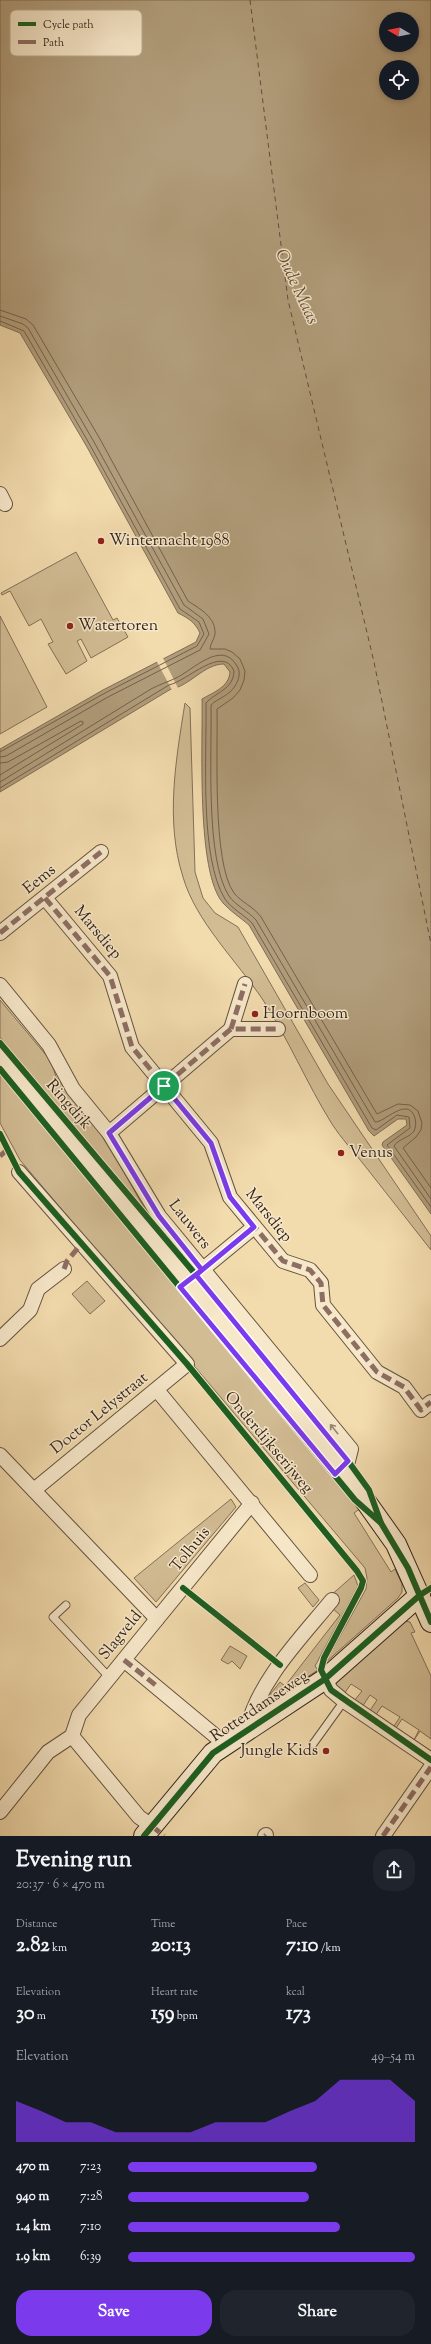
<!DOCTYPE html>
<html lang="en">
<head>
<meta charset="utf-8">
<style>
  body { margin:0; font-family:"Sorts Mill Goudy",serif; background:#20242c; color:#f1f3f6; height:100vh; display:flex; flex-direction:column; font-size:15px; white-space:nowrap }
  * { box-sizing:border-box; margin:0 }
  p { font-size:13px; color:#9ea1a6 }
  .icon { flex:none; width:22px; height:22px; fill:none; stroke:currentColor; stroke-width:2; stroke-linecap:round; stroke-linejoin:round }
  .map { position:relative; height:1836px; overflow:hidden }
  .side { display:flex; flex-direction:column; background:#171b24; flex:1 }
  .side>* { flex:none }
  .needle { width:26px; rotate:279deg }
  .controls { position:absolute; left:379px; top:12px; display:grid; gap:8px }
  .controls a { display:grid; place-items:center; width:40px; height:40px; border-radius:50%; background:#171b24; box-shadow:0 2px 6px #0003; font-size:20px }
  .pin { position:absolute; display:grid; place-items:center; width:34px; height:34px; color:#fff; margin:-17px; border:2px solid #fff; border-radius:50%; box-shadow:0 1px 4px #0007 }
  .round { display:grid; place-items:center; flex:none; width:42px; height:42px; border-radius:16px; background:#20242c }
  .head { display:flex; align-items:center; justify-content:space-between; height:68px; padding:0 16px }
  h1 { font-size:22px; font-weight:700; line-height:30px }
  .metrics { display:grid; grid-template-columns:repeat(3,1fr); gap:6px; height:68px; padding:4px 16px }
  .metrics div { display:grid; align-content:center }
  .metrics b { font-size:20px; font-weight:700 }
  .metrics small { font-size:11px; font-weight:400 }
  .metrics p { font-size:11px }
  .chart { height:112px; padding:8px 16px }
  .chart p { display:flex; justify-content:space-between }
  .chart svg { width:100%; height:72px; margin-top:4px; fill:#7c3aed; opacity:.7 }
  .action { display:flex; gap:8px; margin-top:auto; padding:8px 16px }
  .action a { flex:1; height:46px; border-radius:16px; background:#7c3aed; color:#fff; font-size:16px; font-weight:700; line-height:46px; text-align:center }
  .action a+a { background:#20242c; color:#f1f3f6 }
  ul { padding:0 16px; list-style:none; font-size:13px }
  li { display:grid; grid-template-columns:64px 48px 1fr; align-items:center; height:30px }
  li i { height:10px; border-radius:5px; background:#7c3aed }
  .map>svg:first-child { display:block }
  .green { fill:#d2bc94; stroke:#837058 }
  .water { fill:#b19d7b; stroke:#7f6d55; fill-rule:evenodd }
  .pier { fill:#f2dbad }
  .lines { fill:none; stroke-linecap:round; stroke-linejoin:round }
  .shore { stroke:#72604b; stroke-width:1 }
  .ferry { stroke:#604e3d; stroke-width:1; stroke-dasharray:5 4; stroke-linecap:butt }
  .lane-casing { stroke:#645240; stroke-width:9 }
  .street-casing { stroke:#645240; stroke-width:16 }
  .secondary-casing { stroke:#34241b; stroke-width:22 }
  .lane { stroke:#f7e8ca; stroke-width:7 }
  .street { stroke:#f7e8ca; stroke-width:14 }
  .secondary { stroke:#f7e8ca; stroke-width:20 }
  .quiet { stroke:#8d6e63; stroke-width:5; stroke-dasharray:10 5; stroke-linecap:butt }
  .cycleway-casing { stroke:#f7e8ca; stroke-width:8 }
  .cycleway { stroke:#1b5e20; stroke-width:6 }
  .oneway { stroke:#968672 }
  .route-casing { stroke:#fff; stroke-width:8 }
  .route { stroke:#7c3aed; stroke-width:5 }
  .poi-dot { fill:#8f2418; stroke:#f7e8ca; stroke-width:1.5 }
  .labels { text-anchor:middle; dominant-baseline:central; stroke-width:3; stroke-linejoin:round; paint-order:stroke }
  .poi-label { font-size:16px; fill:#34241b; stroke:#f7e8ca; text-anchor:start }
  .street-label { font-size:16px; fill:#34241b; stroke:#f7e8ca }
  .water-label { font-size:17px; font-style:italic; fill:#604e3d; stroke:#f7e8ca }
  .key { fill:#f7e8ca; stroke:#bcad96; stroke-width:1 }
  .key-label { font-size:11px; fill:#34241b }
</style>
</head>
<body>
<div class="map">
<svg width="431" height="1836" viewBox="0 0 431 1836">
  <rect width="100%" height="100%" fill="#f2dbad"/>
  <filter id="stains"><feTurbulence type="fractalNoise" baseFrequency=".005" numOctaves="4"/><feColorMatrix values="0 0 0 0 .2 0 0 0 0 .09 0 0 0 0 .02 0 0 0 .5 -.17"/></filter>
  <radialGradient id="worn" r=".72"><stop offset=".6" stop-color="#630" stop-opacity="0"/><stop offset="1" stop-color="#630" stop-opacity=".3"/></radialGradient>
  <!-- green -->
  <g class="green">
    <path d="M76 552 113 620 117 618 128 637 91 658 81 639 77 641 87 661 66 674 48 644 53 642 41 619 29 626 10 591 2 595 1 593Z"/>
    <path d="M0 616 47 707 0 734Z"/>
    <path d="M185 703 190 708 195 872 203 898 215 913 238 927 328 1084 431 1236V1250C409 1222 387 1194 365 1166 354 1152 341 1138 332 1124 307 1084 289 1040 263 1000 237 961 196 922 183 877 165 821 176 759 185 703Z"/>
    <path d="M0 1000 51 1061 56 1077 106 1140 147 1213 18 1062 0 1037Z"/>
    <path d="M0 1073 361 1508 354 1513 391 1572 395 1569 402 1584V1592L398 1598 325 1663 366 1589 367 1578 365 1568 20 1160 0 1123Z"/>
    <path d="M87 1281 105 1301 90 1314 72 1294Z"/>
    <path d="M231 1499 236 1507 156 1602 134 1578Z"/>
    <path d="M354 1575 358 1586 315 1666 318 1670 264 1705 260 1701 264 1702 280 1682 285 1686 340 1615 332 1608 329 1597Z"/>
    <path d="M305 1583 319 1600 313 1607 298 1588Z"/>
    <path d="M405 1621 410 1622 415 1632 411 1633 431 1676V1739L420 1731 414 1740 419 1730 402 1719 396 1728 394 1726 400 1717 382 1706 375 1716 369 1712 377 1700 370 1695 362 1707 354 1701 362 1691 351 1684 344 1694 334 1684Z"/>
    <path d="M230 1646 247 1656 240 1669 232 1661 228 1664 221 1660Z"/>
  </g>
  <!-- water -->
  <path class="water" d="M0 0H431V1214L382 1145 383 1142 407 1125 406 1119H398L374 1136 369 1131 249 925C241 918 230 911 223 903 196 872 203 744 202 699 214 692 229 687 230 672L224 664C204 664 190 686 171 689L0 792V749L103 690 196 642 200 633C195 622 188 618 178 613L87 447 20 333 0 325ZM386 19H412V45H386ZM386 67H412V93H386Z"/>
  <!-- pier -->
  <path class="pier" d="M163 658 178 688 179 689 172 690 156 660Z"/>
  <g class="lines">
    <!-- shore -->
    <g class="shore">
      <path d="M0 310 26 319 33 325 100 439 188 601C200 609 216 617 215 634 214 640 210 644 210 649H225L232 652 240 659 245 671 244 680 240 690 233 698 217 709C218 749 212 863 234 893 241 902 254 907 261 917L377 1114 398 1104 410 1105 418 1111 422 1123 421 1130 416 1137 403 1148 431 1188"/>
      <path d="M0 316 23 324 28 328 94 442 184 605 203 619 209 634 200 650 108 697 6 756 0 757"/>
      <path d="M0 321 24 331 90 445 180 609 199 622 204 634 197 646 105 693 0 752"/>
      <path d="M0 763 8 762 81 721 83 722V724L0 775"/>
      <path d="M0 782 151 689C160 684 168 682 176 678 193 670 222 639 237 666 241 672 239 680 235 686 229 696 218 698 211 705 212 752 205 859 229 896 235 905 248 911 256 920L375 1122C384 1123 408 1095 415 1118 416 1122 416 1127 414 1131 409 1138 398 1139 394 1146L431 1199"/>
      <path d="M0 788 169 685C187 681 223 644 234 671 233 690 217 691 206 703 207 754 199 857 225 899 231 908 244 915 252 923L372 1128 376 1130 397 1115 409 1117 410 1128 387 1145 431 1207"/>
    </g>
    <!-- ferry -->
    <path class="ferry" d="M250 0 288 300 374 662 431 944"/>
    <defs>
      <g id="lane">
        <path d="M66 1605 53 1617 109 1677"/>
        <path d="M313 1744 344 1701"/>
      </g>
      <g id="street">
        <path d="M0 494 5 504"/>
        <path d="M45 898 110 976 132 1047 211 1143 230 1197 283 1261 310 1270 321 1283 323 1305 377 1372 404 1387 421 1410 431 1402"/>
        <path d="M0 933 101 852"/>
        <path d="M0 985 49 1045 73 1089 109 1133 159 1216 351 1449 348 1461 342 1468"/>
        <path d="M231 1029 245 984"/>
        <path d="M109 1133 231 1029H278"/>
        <path d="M19 1172 187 1364 34 1490"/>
        <path d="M186 1283 254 1227"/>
        <path d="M0 1339 30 1310 38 1289 64 1269"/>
        <path d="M157 1390 310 1575"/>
        <path d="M0 1455 157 1619 79 1715 72 1736 48 1752 0 1812"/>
        <path d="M157 1619 252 1503"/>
        <path d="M124 1660 225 1744"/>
        <path d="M325 1679 331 1690 344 1701 431 1760"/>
        <path d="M247 1729C259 1680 301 1638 332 1600"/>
        <path d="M72 1736 139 1817 152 1826"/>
        <path d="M265 1836 266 1835"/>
        <path d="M383 1836 431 1767"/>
      </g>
      <g id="secondary">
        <path d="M0 1055 186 1283 342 1468 396 1544 431 1622"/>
        <path d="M144 1836 213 1753 325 1679 420 1595"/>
      </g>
    </defs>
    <!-- lane casing -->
    <use href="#lane" class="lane-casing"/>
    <!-- street casing -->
    <use href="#street" class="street-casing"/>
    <!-- secondary casing -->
    <use href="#secondary" class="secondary-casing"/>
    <!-- lane -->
    <use href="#lane" class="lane"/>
    <!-- street -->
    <use href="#street" class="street"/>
    <!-- secondary -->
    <use href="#secondary" class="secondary"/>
    <!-- quiet -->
    <g class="quiet">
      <path d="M45 898 110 976 132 1047 211 1143 230 1197 283 1261 310 1270 321 1283 323 1305 377 1372 404 1387 421 1410 431 1402"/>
      <path d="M0 933 101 852"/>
      <path d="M231 1029 245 984"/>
      <path d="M109 1133 231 1029H278"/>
      <path d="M0 1156 8 1149"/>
      <path d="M64 1269 67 1261 82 1243"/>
      <path d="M202 1270 254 1227"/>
      <path d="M124 1660 158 1687"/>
      <path d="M152 1826 164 1836"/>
      <path d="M265 1836 266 1835"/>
      <path d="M383 1836 431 1767"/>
    </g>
    <defs>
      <g id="cycleway">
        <path d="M0 1043 196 1275 348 1461 369 1490 381 1523 355 1500 0 1069"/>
        <path d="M0 1134 19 1172 187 1364 357 1571 363 1581 361 1588 324 1658 321 1670 331 1690 431 1760"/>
        <path d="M381 1523 408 1568 431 1622"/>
        <path d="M183 1588 280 1665"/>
        <path d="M144 1836 213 1753 325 1679 420 1595 431 1588"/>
      </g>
    </defs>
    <!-- cycleway casing -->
    <use href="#cycleway" class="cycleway-casing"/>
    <!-- cycleway -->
    <use href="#cycleway" class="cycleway"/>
  </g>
  <!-- one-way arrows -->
  <defs><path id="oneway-shaft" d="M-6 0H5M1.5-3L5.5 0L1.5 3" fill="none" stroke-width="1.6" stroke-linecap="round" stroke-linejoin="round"/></defs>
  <use class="oneway" href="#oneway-shaft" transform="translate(334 1429) rotate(-129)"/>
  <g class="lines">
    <defs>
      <path id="route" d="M164 1086 211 1143 230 1197 254 1227 196 1275 348 1461 335 1474 180 1287 202 1270 159 1216 109 1133 164 1086"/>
    </defs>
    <!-- route casing -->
    <use href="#route" class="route-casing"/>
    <!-- route -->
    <use href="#route" class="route"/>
  </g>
  <!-- markers -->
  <g class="poi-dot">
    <circle cx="101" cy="541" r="4"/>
    <circle cx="70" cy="626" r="4"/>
    <circle cx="255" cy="1014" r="4"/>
    <circle cx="341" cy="1153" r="4"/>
    <circle cx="326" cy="1751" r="4"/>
  </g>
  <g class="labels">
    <!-- poi labels -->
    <g class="poi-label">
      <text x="109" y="541">Winternacht 1988</text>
      <text x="78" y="626">Watertoren</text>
      <text x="263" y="1014">Hoornboom</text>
      <text x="349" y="1153">Venus</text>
      <text x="318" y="1751" text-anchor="end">Jungle Kids</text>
    </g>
    <!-- street labels -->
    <g class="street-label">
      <text transform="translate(40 880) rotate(-39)">Eems</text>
      <text transform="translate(97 933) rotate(50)">Marsdiep</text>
      <text transform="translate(68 1105) rotate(49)">Ringdijk</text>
      <text transform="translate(268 1216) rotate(51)">Marsdiep</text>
      <text transform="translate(189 1225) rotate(52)">Lauwers</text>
      <text transform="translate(100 1414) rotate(-39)">Doctor Lelystraat</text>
      <text transform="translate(268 1443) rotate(50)">Onderdijkserijweg</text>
      <text transform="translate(191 1550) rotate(-51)">Tolhuis</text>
      <text transform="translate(121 1636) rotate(-51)">Slagveld</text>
      <text transform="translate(260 1707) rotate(-34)">Rotterdamseweg</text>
    </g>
    <!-- water labels -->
    <g class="water-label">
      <text transform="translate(296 287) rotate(65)">Oude Maas</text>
    </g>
  </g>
  <!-- legend -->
  <rect x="10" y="10" width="132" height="46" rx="6" class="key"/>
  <rect x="18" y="22" width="18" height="4" fill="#1b5e20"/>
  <rect x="18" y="40" width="18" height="4" fill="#8d6e63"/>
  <g class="key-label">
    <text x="43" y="28">Cycle path</text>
    <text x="43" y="46">Path</text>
  </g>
  <rect width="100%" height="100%" filter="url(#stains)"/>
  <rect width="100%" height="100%" fill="url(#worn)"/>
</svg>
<div class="controls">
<a><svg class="needle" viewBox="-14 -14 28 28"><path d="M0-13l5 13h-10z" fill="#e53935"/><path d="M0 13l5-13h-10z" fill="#9ea1a6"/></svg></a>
<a><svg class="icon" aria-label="locate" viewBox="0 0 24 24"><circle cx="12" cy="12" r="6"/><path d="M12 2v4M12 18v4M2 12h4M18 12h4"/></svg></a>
</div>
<div class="pin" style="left:164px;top:1086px;background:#1e9e55"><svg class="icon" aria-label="arrive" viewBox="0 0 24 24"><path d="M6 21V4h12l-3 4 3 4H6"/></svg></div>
</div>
<section class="side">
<div class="head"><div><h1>Evening run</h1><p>20:37 · 6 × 470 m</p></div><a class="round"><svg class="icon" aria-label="share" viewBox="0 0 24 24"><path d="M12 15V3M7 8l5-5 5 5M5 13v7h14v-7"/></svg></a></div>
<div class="metrics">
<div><p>Distance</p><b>2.82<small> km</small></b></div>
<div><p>Time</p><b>20:13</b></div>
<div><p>Pace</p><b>7:10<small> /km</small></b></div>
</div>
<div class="metrics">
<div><p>Elevation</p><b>30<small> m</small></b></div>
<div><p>Heart rate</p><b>159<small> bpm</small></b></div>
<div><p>kcal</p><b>173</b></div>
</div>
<div class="chart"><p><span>Elevation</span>49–54 m</p>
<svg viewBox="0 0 160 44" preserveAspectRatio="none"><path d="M0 44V19L10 25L20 32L30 32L40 38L50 38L60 38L70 38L80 32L90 32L100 32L110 25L120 19L130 6L140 6L150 6L160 19V44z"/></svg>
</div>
<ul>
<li><b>470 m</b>7:23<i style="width:66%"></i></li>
<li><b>940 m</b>7:28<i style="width:63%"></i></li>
<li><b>1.4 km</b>7:10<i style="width:74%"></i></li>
<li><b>1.9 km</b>6:39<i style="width:100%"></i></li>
</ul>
<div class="action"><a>Save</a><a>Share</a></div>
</section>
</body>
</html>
